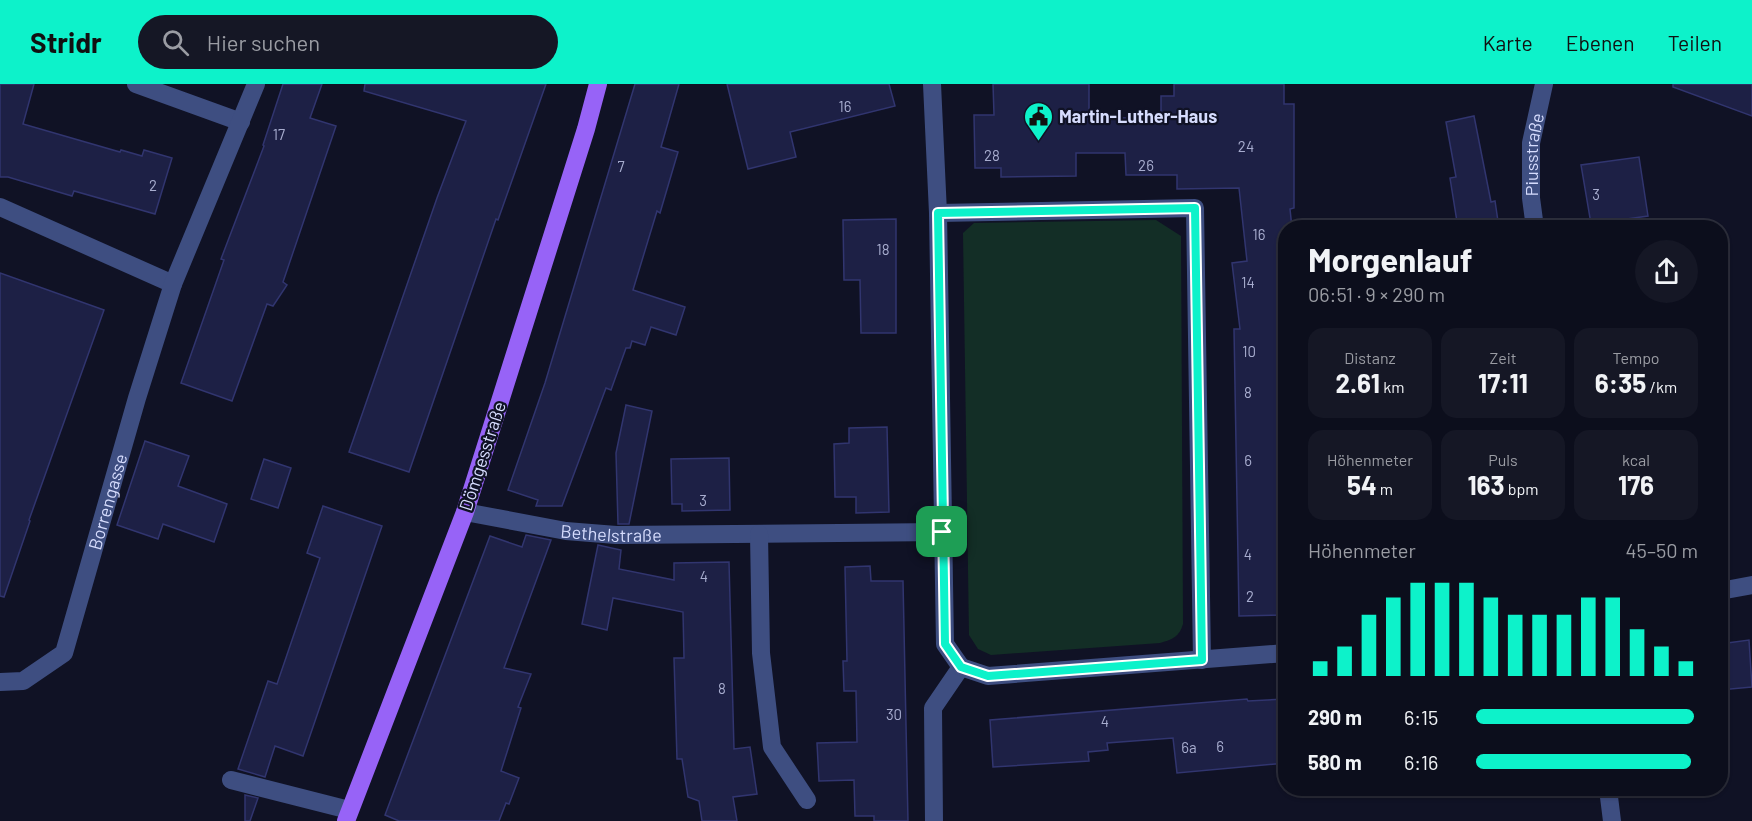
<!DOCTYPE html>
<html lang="de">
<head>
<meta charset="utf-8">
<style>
  body { margin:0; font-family:Barlow,sans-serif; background:#151725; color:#f1f3f6; height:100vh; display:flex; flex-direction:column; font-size:22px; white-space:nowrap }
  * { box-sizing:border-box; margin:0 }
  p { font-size:20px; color:#9a9ca3 }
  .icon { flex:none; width:33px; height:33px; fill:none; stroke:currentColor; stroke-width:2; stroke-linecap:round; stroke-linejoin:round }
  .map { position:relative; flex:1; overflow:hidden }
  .details { position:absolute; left:1278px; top:136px; width:450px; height:576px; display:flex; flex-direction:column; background:#0c0e1c; border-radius:24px; box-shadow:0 2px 4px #0004,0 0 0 2px #2c2e3b }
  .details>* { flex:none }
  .pin { position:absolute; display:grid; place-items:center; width:51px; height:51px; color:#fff; margin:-26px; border-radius:12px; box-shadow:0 3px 9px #0006 }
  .round { display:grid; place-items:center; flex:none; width:63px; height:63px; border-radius:32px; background:#151725 }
  .head { display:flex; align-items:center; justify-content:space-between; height:102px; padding:0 30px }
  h1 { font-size:33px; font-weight:700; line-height:45px }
  .stats { display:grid; grid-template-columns:repeat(3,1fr); gap:9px; height:102px; padding:6px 30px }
  .stats div { display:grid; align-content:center; border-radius:15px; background:#151725; text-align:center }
  .stats b { font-size:26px; font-weight:700 }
  .stats small { font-size:16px; font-weight:400 }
  .stats p { font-size:16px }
  .chart { height:168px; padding:12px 30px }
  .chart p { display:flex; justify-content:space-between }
  .chart svg { width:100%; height:108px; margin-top:6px; stroke:#0df2ca; stroke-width:6 }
  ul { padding:0 30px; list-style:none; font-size:20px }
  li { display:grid; grid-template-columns:96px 72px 1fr; align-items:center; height:45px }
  li i { height:15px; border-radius:8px; background:#0df2ca }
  header { display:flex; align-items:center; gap:36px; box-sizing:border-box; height:84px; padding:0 30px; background:#0df2ca; color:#111 }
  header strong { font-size:28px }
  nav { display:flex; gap:33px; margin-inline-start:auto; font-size:21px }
  .search { width:420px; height:54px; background:#151725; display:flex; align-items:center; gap:15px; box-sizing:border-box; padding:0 21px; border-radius:33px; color:#9a9ca3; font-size:22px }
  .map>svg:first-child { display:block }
  .green { fill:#132e26 }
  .building { fill:#1d2045; stroke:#31356f; stroke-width:1.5 }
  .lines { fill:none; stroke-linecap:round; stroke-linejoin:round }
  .minor { stroke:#3e4e81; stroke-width:18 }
  .major { stroke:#9763f7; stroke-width:18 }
  .route-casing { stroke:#fff; stroke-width:12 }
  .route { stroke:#0df2ca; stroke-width:8 }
  .labels { text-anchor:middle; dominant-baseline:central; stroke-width:4.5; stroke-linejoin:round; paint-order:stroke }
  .number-label { font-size:15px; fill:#a8adcf }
  .poi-label { font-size:18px; font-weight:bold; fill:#d6dcfd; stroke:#101225; text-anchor:start }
  .street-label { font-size:18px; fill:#d6dcfd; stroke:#101225 }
</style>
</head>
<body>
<header>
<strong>Stridr</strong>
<div class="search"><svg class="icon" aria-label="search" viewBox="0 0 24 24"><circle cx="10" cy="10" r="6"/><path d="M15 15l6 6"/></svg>Hier suchen</div>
<nav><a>Karte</a><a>Ebenen</a><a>Teilen</a></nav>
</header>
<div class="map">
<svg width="1752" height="737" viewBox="0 0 1752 737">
  <rect width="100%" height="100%" fill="#101225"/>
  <!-- green -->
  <path class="green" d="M1156 136 1181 152 1183 540C1179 553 1173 555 1160 559L991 571 978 565 969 551 963 149 974 139Z"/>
  <!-- building -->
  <g class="building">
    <path d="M0 0H34L23 40 120 68 121 66 142 72 144 66 172 74 155 130 74 107 72 112 8 93H0Z"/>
    <path d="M283 0H322L310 34 336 42 283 198 287 201 273 222 267 220 232 317 181 299 224 176 221 175 264 62 263 61Z"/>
    <path d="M365 0H546L498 136 496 135 409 388 349 368 437 114 466 37 364 7Z"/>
    <path d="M635 0H679L661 63 678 68 660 129 657 127 633 206 685 223 676 251 651 243 645 261 632 257 630 264H626L611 306 606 304 562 422H536L538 416 508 406 545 299Z"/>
    <path d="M727 0H889L895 22 790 48 796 73 748 85Z"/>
    <path d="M993 0H1089V35L1161 33V12H1174V0H1284V20H1294V124L1290 125 1292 144H1286V214H1281L1286 358V531L1239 532 1234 245H1240L1232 179 1247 177 1239 104 1177 105V91H1126L1125 69H1076V92L1001 93V84H975L974 31H994Z"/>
    <path d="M1673 0H1752V32L1673 3Z"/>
    <path d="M1474 32 1491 118 1495 117 1499 144H1458L1450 94 1456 93 1446 38Z"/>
    <path d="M1639 73 1648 132 1591 140 1581 81Z"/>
    <path d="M896 135V249H861L860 196H844L843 136Z"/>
    <path d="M0 189 104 226 29 436 30 437 4 513 0 512Z"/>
    <path d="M626 321 652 327 629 440H618L616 369Z"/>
    <path d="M887 343 889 428 856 429V413H835L834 360 849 359V344Z"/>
    <path d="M145 357 189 372 178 402 227 420 214 458 163 440 158 455 117 441Z"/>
    <path d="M729 374 730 426 682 427V420H672L671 375Z"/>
    <path d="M264 375 291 384 278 424 251 415Z"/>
    <path d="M323 422 382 442 303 672 275 662 265 693 238 685 268 597 277 600 320 474 307 469Z"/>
    <path d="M526 451 551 456 504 584 531 590 518 623 521 624 501 687 519 694 509 720 506 719 499 737H399L385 731 490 452 522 463Z"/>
    <path d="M598 461 621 466 619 485 674 496V479L729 478 734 665 750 663 757 710 733 713 737 737H702L699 717 688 713 682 675H677L674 574H684L683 528 613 514 607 546 582 540Z"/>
    <path d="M870 482 871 497H903L908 737H874V732H855L854 696 819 697 817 659 857 658 856 607H844L843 577H847L845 483Z"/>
    <path d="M1749 556 1752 603 1720 606V560Z"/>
    <path d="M1247 615 1248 617 1286 615V679L1177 689 1173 654 1107 659 1108 666 1088 668 1089 677 993 683 990 636Z"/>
    <path d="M245 711 258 714 250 737H245Z"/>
  </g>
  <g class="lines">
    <!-- minor -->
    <g class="minor">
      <path d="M136 0 241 38"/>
      <path d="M932 0 938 129 945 560 961 583 933 624 934 737"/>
      <path d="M0 123 173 200"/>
      <path d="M938 129 1195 124 1202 576"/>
      <path id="s1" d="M1535 144 1531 114V59L1544 0"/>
      <path id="s2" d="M465 428 566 447 616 451 942 448"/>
      <path d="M759 450 761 569 772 663 807 716"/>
      <path d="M1720 507 1752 501"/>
      <path d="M961 583 988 592 1286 569"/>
      <path id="s3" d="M0 598 23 597 64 569 137 314 173 200 256 0"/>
      <path d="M231 696 349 726"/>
      <path d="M1608 705 1612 737"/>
    </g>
    <!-- major -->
    <path class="major" d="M346 737 465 428 586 45 598 0"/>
  </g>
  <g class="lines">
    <defs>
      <path id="route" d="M1195 124 1202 576 988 592 961 583 945 560 938 129Z"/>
    </defs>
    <!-- route casing -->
    <use href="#route" class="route-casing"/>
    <!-- route -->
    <use href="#route" class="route"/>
  </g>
  <!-- icons -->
  <defs>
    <symbol id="civic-pin" viewBox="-11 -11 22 30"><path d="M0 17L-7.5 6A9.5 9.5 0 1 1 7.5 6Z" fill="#0df2ca" stroke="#101225"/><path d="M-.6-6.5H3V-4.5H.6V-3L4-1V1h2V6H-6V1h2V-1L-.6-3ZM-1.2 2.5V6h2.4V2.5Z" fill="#111"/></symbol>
  </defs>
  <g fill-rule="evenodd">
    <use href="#civic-pin" x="1022" y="16" width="33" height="45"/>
  </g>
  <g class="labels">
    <!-- number labels -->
    <g class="number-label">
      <text x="845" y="22">16</text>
      <text x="279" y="50">17</text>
      <text x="1246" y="62">24</text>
      <text x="992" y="71">28</text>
      <text x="1146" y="81">26</text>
      <text x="621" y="82">7</text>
      <text x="153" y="101">2</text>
      <text x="1596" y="110">3</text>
      <text x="1259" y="150">16</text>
      <text x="883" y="165">18</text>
      <text x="1248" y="198">14</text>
      <text x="1249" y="267">10</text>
      <text x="1248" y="308">8</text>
      <text x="1248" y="376">6</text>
      <text x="703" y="416">3</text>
      <text x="1248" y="470">4</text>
      <text x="704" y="492">4</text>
      <text x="1250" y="512">2</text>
      <text x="722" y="604">8</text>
      <text x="894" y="630">30</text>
      <text x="1105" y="637">4</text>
      <text x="1220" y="662">6</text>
      <text x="1189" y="663">6a</text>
    </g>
    <!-- poi labels -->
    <g class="poi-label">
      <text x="1059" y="32">Martin-Luther-Haus</text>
    </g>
    <!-- street labels -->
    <g class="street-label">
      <text stroke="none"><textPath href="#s1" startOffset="74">Piusstraße</textPath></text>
      <text transform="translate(482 372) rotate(-72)">Dömgesstraße</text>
      <text stroke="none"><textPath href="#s3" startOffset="230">Borrengasse</textPath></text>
      <text stroke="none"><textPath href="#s2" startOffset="148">Bethelstraße</textPath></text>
    </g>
  </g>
</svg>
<div class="pin" style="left:942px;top:448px;background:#1e9e55"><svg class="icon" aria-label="arrive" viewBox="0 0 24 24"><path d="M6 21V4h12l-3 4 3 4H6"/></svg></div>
<section class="details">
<div class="head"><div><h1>Morgenlauf</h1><p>06:51 · 9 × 290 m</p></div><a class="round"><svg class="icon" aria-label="share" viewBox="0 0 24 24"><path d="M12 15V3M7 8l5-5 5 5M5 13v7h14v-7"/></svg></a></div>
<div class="stats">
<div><p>Distanz</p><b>2.61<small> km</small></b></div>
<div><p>Zeit</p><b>17:11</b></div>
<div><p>Tempo</p><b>6:35<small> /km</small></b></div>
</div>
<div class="stats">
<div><p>Höhenmeter</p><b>54<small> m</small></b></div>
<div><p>Puls</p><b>163<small> bpm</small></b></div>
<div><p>kcal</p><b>176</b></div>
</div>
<div class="chart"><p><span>Höhenmeter</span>45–50 m</p>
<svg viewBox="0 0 160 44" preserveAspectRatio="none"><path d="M5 44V38M15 44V32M25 44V19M35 44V12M45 44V6M55 44V6M65 44V6M75 44V12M85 44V19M95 44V19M105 44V19M115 44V12M125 44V12M135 44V25M145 44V32M155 44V38"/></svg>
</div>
<ul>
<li><b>290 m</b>6:15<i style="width:98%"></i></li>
<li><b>580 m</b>6:16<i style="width:97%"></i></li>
</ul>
</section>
</div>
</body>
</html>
